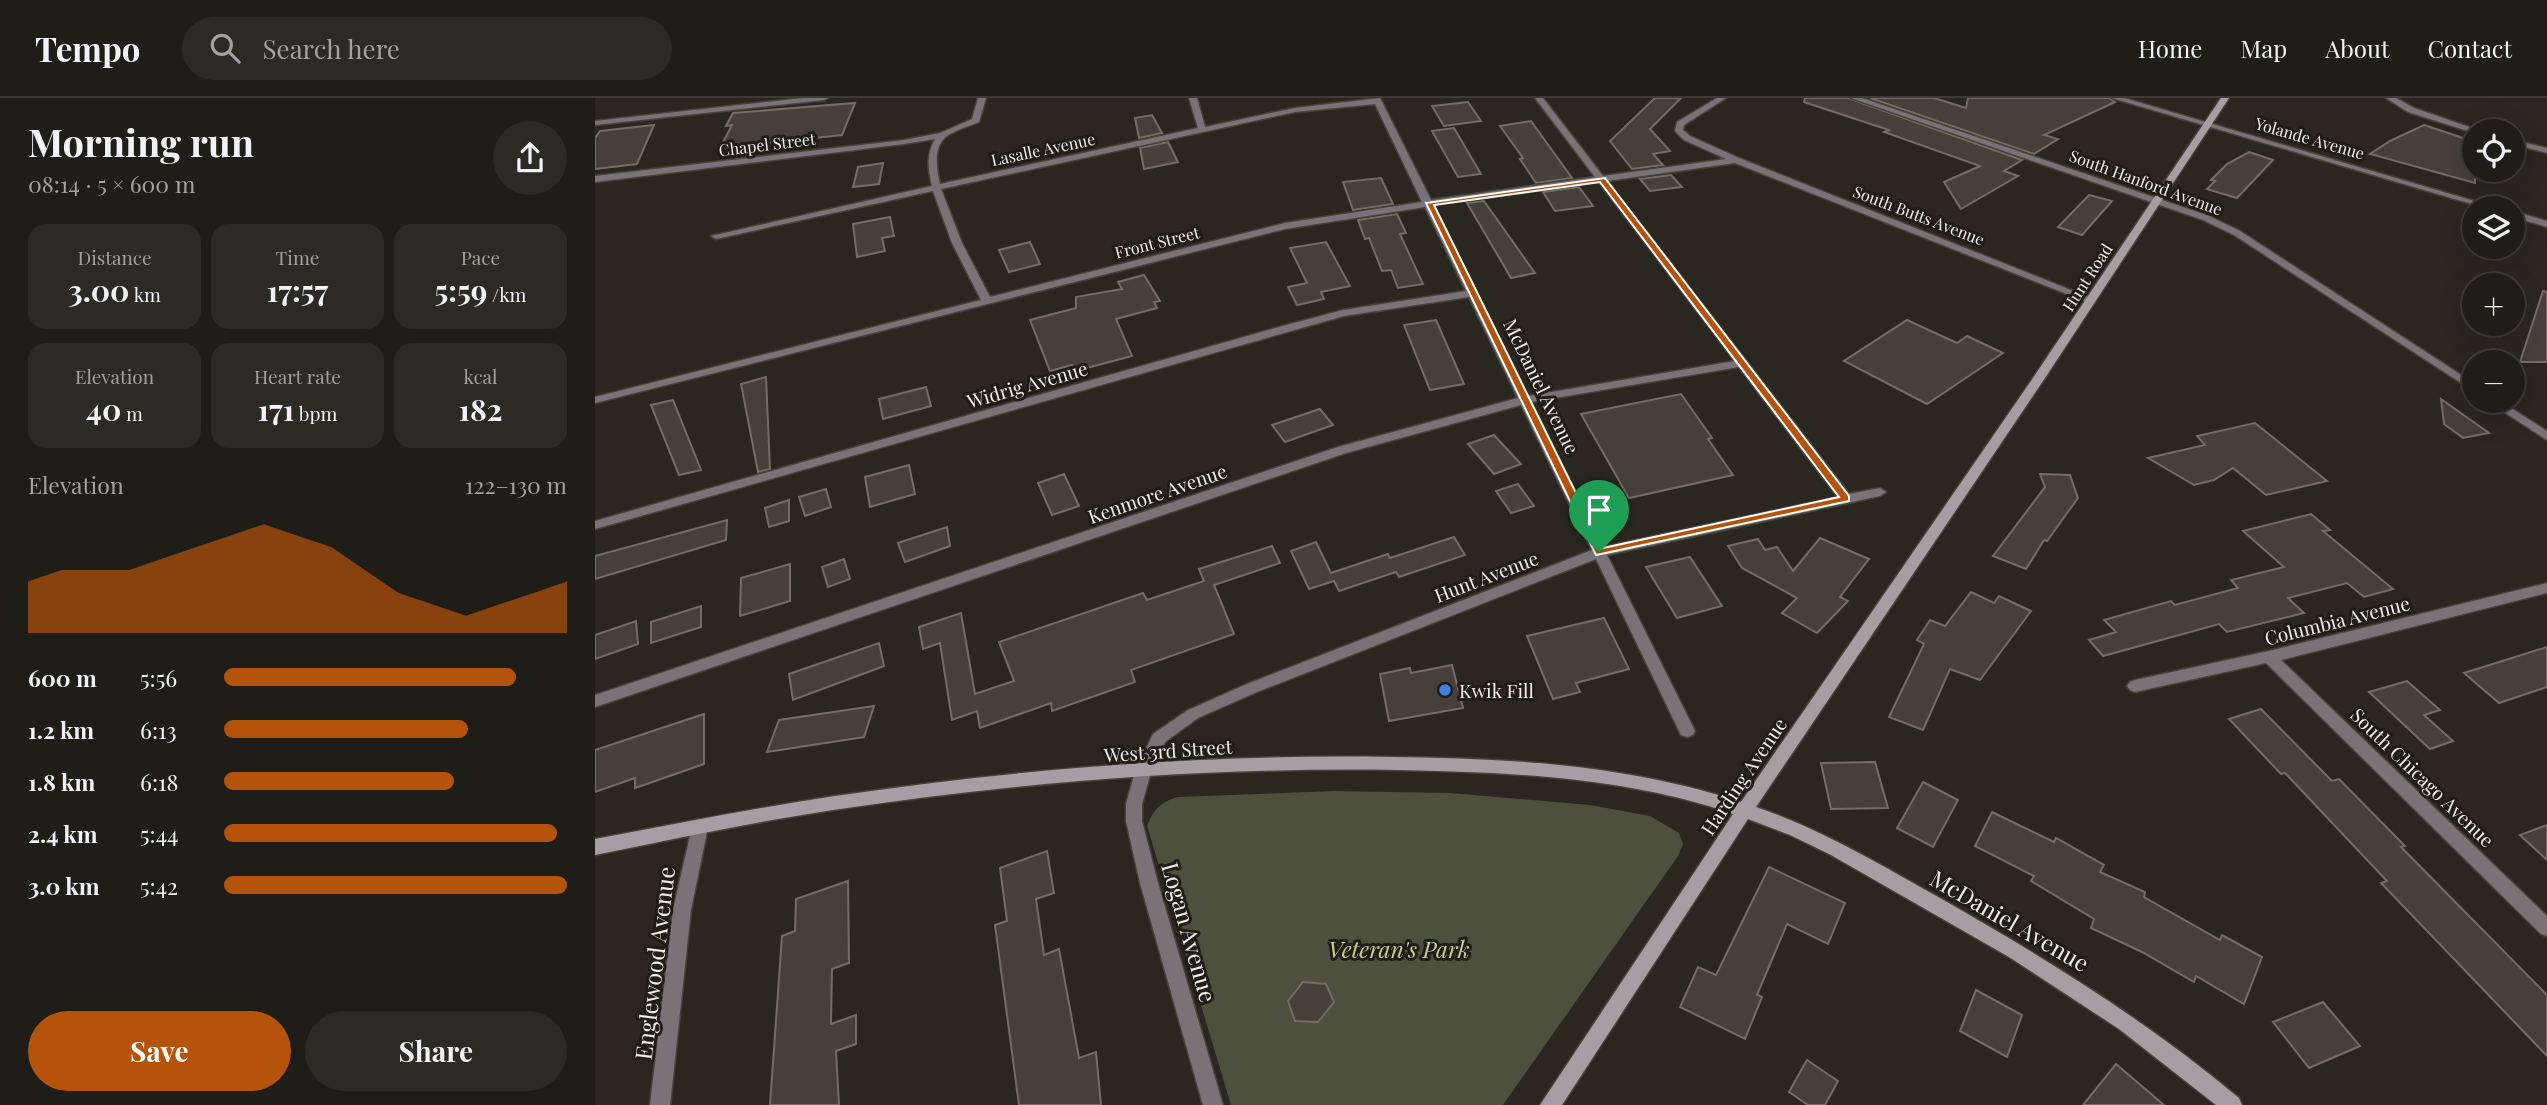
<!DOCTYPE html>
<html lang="en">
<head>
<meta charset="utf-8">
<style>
  body { margin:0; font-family:"Playfair Display",serif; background:#2c2a25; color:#f1f3f6; height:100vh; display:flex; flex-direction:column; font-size:26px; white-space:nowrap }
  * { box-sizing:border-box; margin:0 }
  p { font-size:23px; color:#a1a2a2 }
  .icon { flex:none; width:38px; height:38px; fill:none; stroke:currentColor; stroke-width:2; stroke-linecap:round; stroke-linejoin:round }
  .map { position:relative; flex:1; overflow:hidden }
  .drawer { display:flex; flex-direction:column; background:#1f1d18; width:595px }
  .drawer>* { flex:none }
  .controls { position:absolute; left:1867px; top:21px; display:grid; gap:14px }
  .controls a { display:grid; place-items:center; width:63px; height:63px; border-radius:50%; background:#1f1d18; box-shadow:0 7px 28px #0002,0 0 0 2px #3c3b37; font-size:35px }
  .pin { position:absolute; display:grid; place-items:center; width:60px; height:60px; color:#fff; margin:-72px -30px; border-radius:50% 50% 50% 0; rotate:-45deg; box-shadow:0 0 7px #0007 }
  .pin .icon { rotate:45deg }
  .round { display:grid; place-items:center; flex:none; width:74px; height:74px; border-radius:37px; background:#2c2a25 }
  .head { display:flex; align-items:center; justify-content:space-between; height:119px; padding:0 28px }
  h1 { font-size:38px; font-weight:700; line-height:52px }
  .stats { display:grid; grid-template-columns:repeat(3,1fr); gap:10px; height:119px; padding:7px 28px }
  .stats div { display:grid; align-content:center; border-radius:18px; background:#2c2a25; text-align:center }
  .stats b { font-size:30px; font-weight:700 }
  .stats small { font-size:19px; font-weight:400 }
  .stats p { font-size:19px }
  .chart { height:196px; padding:14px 28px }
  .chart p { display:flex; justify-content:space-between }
  .chart svg { width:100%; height:126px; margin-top:7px; fill:#b45309; opacity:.7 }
  .button { display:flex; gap:14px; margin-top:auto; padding:14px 28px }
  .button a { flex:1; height:80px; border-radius:42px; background:#b45309; color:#fff; font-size:28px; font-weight:700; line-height:80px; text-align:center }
  .button a+a { background:#2c2a25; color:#f1f3f6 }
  ul { padding:0 28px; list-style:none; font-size:23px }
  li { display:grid; grid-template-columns:112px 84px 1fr; align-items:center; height:52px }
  li i { height:18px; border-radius:9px; background:#b45309 }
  header { display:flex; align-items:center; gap:42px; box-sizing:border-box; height:98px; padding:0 35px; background:#1f1d18; border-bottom:2px solid #3c3b37 }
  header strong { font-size:33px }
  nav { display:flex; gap:38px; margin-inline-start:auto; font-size:24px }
  .search { width:490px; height:63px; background:#2c2a25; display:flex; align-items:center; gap:18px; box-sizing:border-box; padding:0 24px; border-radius:38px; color:#a1a2a2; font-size:26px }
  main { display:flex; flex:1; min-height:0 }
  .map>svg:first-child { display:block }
  .green { fill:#4d503c }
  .building { fill:#46403a; stroke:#746d67; stroke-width:2 }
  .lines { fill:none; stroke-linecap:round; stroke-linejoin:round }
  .street-casing { stroke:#45433c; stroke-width:3 }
  .secondary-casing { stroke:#45433c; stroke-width:3 }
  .street { fill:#777376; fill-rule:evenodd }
  .secondary { fill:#a59fa3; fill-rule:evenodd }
  .route { fill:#b45309; stroke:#fff; stroke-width:2; fill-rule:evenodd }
  .shop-dot { fill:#3f7fe0; stroke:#1f1d16; stroke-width:2.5 }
  .labels { text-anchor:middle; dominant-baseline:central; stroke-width:6; stroke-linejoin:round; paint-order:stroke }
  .far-street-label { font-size:16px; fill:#efeee9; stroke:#1f1d16 }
  .street-label { font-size:19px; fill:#efeee9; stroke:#1f1d16 }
  .poi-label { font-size:19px; fill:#efeee9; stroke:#1f1d16; text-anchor:start }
  .near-street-label { font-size:23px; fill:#efeee9; stroke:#1f1d16 }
  .near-park-label { font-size:23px; font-style:italic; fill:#c7ce92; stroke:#1f1d16 }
</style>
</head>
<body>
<header>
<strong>Tempo</strong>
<div class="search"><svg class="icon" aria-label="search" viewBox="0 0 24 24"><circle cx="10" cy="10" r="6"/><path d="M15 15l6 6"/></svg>Search here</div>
<nav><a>Home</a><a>Map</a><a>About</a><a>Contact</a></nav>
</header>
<main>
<section class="drawer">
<div class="head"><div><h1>Morning run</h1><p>08:14 · 5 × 600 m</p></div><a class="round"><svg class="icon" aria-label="share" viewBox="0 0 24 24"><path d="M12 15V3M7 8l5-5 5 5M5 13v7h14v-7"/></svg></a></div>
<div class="stats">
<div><p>Distance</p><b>3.00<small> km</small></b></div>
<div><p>Time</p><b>17:57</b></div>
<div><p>Pace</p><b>5:59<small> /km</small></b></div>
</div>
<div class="stats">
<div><p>Elevation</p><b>40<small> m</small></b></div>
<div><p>Heart rate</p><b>171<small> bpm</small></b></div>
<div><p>kcal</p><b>182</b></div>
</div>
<div class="chart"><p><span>Elevation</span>122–130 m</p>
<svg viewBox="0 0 160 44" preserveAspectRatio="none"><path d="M0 44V26L10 22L20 22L30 22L40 18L50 14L60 10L70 6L80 10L90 14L100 22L110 30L120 34L130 38L140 34L150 30L160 26V44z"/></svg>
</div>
<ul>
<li><b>600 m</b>5:56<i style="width:85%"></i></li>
<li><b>1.2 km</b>6:13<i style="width:71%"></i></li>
<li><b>1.8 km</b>6:18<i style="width:67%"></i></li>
<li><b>2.4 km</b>5:44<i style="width:97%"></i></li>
<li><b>3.0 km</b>5:42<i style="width:100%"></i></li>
</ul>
<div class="button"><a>Save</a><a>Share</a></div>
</section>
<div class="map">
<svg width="1952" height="1007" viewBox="0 0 1952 1007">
  <rect width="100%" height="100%" fill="#292720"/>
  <!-- green -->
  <path class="green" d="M739 693 855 695 995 707 1055 718 1084 735 1088 746 1083 758 908 1007H636L552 728C559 711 565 704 583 699Z"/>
  <!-- building -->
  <g class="building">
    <path d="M1060 0H1086L1055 31 1075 53 1058 56 1068 67 1037 71 1015 43Z"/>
    <path d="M1210 0H1253L1427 62 1409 73 1423 78 1366 111 1349 84 1385 68 1289 34 1294 32 1209 4Z"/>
    <path d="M1275 0H1339L1371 10 1373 0H1514L1520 4 1449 37 1463 41 1439 56Z"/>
    <path d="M873 4 886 23 849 28 837 8Z"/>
    <path d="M260 5 247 37 125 50 137 27 131 28 138 15Z"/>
    <path d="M557 17 567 35 544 40 540 20Z"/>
    <path d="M936 23 977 80 941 85 925 61 928 60 905 28Z"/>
    <path d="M59 27 42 66 0 71V40L5 33Z"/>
    <path d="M1829 27 1880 44V85L1775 56 1795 43Z"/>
    <path d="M859 30 886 76 863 79 837 33Z"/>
    <path d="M573 44 583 64 549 71 545 50Z"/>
    <path d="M1654 54 1678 62 1642 100 1612 91 1620 83 1616 82 1632 66Z"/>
    <path d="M288 65 284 86 258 89 263 69Z"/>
    <path d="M1076 77 1087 89 1055 93 1045 81Z"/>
    <path d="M786 80 798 106 758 112 748 84Z"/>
    <path d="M984 89 998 108 960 113 948 94Z"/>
    <path d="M1494 97 1517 103 1487 137 1463 129Z"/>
    <path d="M889 103 940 175 916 180 872 105Z"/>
    <path d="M802 116 811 135 805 136 828 186 803 190 796 172 787 173 774 140 770 141 763 122Z"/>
    <path d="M295 119 299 138 287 140 290 153 262 159 258 126Z"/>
    <path d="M435 144 445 166 414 174 404 152Z"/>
    <path d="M731 144 755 188 726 194 729 201 702 207 693 189 712 185 695 150Z"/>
    <path d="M549 177 565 203 559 204 562 210 521 221 537 258 480 273 477 267 455 273 435 222 481 210V199L527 191 523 184Z"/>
    <path d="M1948 193 1952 194V264H1925Z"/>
    <path d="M841 222 869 286 835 292 809 227Z"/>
    <path d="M1312 222 1362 245 1372 238 1408 255 1332 306 1249 263Z"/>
    <path d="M171 279 175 371 163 374 146 286Z"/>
    <path d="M331 289 336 308 288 321 284 301Z"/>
    <path d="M1086 296 1117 340 1113 341 1138 377 1034 400 986 316Z"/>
    <path d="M1846 301 1894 335 1868 340 1849 326Z"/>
    <path d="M78 302 106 372 84 377 56 307Z"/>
    <path d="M725 311 738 327 690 344 677 327Z"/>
    <path d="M1660 325 1732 383 1671 397 1638 370 1619 382 1599 387 1553 360 1610 347 1602 338Z"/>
    <path d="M899 337 926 366 899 376 873 346Z"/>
    <path d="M314 367 320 396 275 409 270 379Z"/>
    <path d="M469 376 484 408 457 417 443 385Z"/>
    <path d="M1445 376 1475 377 1483 400 1452 443 1449 442 1431 471 1398 458 1450 389Z"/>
    <path d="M923 386 939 408 916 415 901 393Z"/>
    <path d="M231 391 236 409 210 418 204 399Z"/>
    <path d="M194 402V423L174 429 170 410Z"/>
    <path d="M1716 416 1735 432 1728 433 1798 491 1769 499 1752 485 1693 500 1709 515 1632 534 1624 526 1508 558 1494 542 1521 534 1509 522 1576 503 1580 507 1643 490 1636 482 1689 469 1648 433Z"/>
    <path d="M132 422 131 442 0 481V458Z"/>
    <path d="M352 429 355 448 310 464 303 445Z"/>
    <path d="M859 439 870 457 804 479 801 474 744 493 739 483 714 491 696 453 721 444 736 475 793 456 795 460Z"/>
    <path d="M1225 440 1274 461 1245 499 1253 503 1222 535 1187 515 1202 500 1147 470 1133 448 1163 441 1170 452 1182 449 1198 473Z"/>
    <path d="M677 448 685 465 619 487 639 536 536 572 540 584 457 613 456 605 385 630 382 613 357 622 345 545 328 551 324 529 366 515 380 596 419 583 404 544 548 495 552 502 609 483 604 471Z"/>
    <path d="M1095 459 1127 508 1082 520 1051 469Z"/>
    <path d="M249 461 255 481 233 489 227 469Z"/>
    <path d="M195 466V503L145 518 146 480Z"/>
    <path d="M1376 494 1399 505 1404 498 1436 513 1385 582 1355 571 1328 632 1294 619 1329 546 1322 542 1335 522 1350 528Z"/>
    <path d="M106 508V529L56 545V524Z"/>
    <path d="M1009 520 1034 571 981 585 985 594 958 601 932 538Z"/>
    <path d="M41 523 43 546 0 561V537Z"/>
    <path d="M284 545 289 568 198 602 194 576Z"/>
    <path d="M1952 549V589L1904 605 1869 575Z"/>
    <path d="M857 567 868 610 794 623 785 576 815 570 816 575Z"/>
    <path d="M1812 583 1845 612 1829 617 1858 643 1835 651 1774 594Z"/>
    <path d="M279 608 269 639 172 654 184 622Z"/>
    <path d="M1666 611 1737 683 1744 681 1810 748 1806 749 1952 897V958L1786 785 1792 783 1690 675 1686 676 1634 621Z"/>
    <path d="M109 616V666L40 690V680L0 694V652Z"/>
    <path d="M1280 664 1293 710 1236 711 1226 665Z"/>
    <path d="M1328 684 1363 702 1338 749 1302 730Z"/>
    <path d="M1397 714 1459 744 1461 740 1509 767 1505 774 1550 794 1549 799 1625 842 1627 837 1667 859 1649 906 1601 878 1599 884 1547 854 1496 830 1499 821 1436 783 1439 778 1380 748Z"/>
    <path d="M1952 727V762L1925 737Z"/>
    <path d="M452 753 459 795 441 801 449 857 464 851 484 960 501 954 506 1007H424L400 827 412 823 405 770Z"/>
    <path d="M1174 769 1250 805 1233 846 1192 826 1162 897 1167 899 1150 941 1085 909 1103 869 1121 877Z"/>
    <path d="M253 783 254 865 237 871 236 926 261 917V946L241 953 244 1007H175L187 838 200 833 201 801Z"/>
    <path d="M708 884 731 886 739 904 723 924 700 923 693 903Z"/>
    <path d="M1381 892 1427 917 1412 959 1365 933Z"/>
    <path d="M1728 904 1765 948 1714 970 1678 924Z"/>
    <path d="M1212 962 1243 983 1230 1007H1213L1194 994Z"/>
    <path d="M1521 966 1569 1007H1488Z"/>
  </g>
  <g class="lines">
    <defs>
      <g id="street">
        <path d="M208 0H233L229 2 0 27V23Z"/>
        <path d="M383 0H391L384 24C375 28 366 30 357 35 337 44 341 69 345 86L603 30 594 0H602L610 29 700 10 785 0 836 102 1000 79 940 0H948L1008 78 1131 61 1089 42 1080 33 1082 24 1122 0H1131L1089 27 1088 32 1095 38 1144 60 1501 202 1492 204 1140 65 1012 83 1254 396 1285 390 1291 394 1285 398 1012 457 1100 633 1098 637 1092 639 1086 637 1001 461 662 594 603 620 570 644 556 674 547 706V723L563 785 628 1007H608L545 785 531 723V706L540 674 558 636 593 612 652 586 997 452 926 307 751 355 0 609V597L743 349 923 300 874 199 749 218 0 431V423L684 229 748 212 871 193 830 109 690 131 0 305V299L386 202 357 145 338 93 121 141 116 138 337 88C333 71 331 57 340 41L309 46 0 84V78L309 42 345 35 377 21ZM780 6 827 104 690 125 395 199 367 145 346 91 700 14ZM1004 84 1140 263 933 298 838 107ZM1144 269 1243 399 1008 449 936 304Z"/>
        <path d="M1256 0H1267L1614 118 1645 133 1880 286V294L1639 137 1608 122Z"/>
        <path d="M1517 0H1529L1903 110H1890Z"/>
        <path d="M1791 0H1801L1819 10 1886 33 1879 35 1813 14Z"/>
        <path d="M1918 42 1952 50V55L1918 46Z"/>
        <path d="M1918 113 1952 123V129L1918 119Z"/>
        <path d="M1892 303H1905L1952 333V342Z"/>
        <path d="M1952 485V495L1686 562 1952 818V838L1946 836 1671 565 1540 594 1535 592 1532 588 1535 584 1540 582 1674 553Z"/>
        <path d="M105 722 111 724 113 729 96 812 75 1007H55L78 812 97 729 99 724Z"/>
      </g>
      <path id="secondary" d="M1626 0H1634L1450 280 1161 709C1229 732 1289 769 1352 804 1455 863 1553 924 1644 1000L1647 1007H1621L1524 931 1414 859 1236 757 1195 737 1153 721 967 1007H945L1138 716C1032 679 913 674 802 672 613 669 424 684 238 712 158 724 79 741 0 757V741C80 726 160 710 240 698 424 671 610 656 796 659 913 660 1034 667 1146 704L1438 280Z"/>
    </defs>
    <!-- street casing -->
    <use href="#street" class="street-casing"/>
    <!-- secondary casing -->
    <use href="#secondary" class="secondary-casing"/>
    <!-- street -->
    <use href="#street" class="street"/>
    <!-- secondary -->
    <use href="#secondary" class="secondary"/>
  </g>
  <!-- route -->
  <path class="route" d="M1010 80 1254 398V403L1001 457 831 105ZM1005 84 1244 399 1008 450 839 107Z"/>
  <!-- markers -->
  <circle class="shop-dot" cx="850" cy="592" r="7"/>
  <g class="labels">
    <!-- far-street labels -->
    <g class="far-street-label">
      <text transform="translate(1715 40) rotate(16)">Yolande Avenue</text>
      <text transform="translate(172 46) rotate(-7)">Chapel Street</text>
      <text transform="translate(448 51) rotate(-12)">Lasalle Avenue</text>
      <text transform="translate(1551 84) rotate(20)">South Hanford Avenue</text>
      <text transform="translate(1324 117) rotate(21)">South Butts Avenue</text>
      <text transform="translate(562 144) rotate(-14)">Front Street</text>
      <text transform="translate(1492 179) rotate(-57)">Hunt Road</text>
    </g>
    <!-- street labels -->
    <g class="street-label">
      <text transform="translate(432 286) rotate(-16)">Widrig Avenue</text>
      <text transform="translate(947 288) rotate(64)">McDaniel Avenue</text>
      <text transform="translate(562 395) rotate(-19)">Kenmore Avenue</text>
      <text transform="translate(891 478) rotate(-21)">Hunt Avenue</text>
      <text transform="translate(1742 522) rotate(-14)">Columbia Avenue</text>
      <text transform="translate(573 652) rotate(-4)">West 3rd Street</text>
      <text transform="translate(1148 678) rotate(-56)">Harding Avenue</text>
      <text transform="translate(1828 679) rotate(44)">South Chicago Avenue</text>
    </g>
    <!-- poi labels -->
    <g class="poi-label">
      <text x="864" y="592">Kwik Fill</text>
    </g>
    <!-- near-street labels -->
    <g class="near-street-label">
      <text transform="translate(1415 822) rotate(30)">McDaniel Avenue</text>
      <text transform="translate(595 834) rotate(74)">Logan Avenue</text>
      <text transform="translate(59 865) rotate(-83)">Englewood Avenue</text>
    </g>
    <!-- near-park labels -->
    <g class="near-park-label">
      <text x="804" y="850">Veteran's Park</text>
    </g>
  </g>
</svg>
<div class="controls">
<a><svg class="icon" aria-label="locate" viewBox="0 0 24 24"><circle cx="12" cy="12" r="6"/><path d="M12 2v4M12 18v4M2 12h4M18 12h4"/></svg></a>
<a><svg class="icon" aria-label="layers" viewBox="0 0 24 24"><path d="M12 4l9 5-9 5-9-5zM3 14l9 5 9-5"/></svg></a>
<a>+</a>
<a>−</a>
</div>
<div class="pin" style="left:1004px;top:454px;background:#1e9e55"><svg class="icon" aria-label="arrive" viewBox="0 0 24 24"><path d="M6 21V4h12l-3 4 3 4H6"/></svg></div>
</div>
</main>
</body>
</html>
